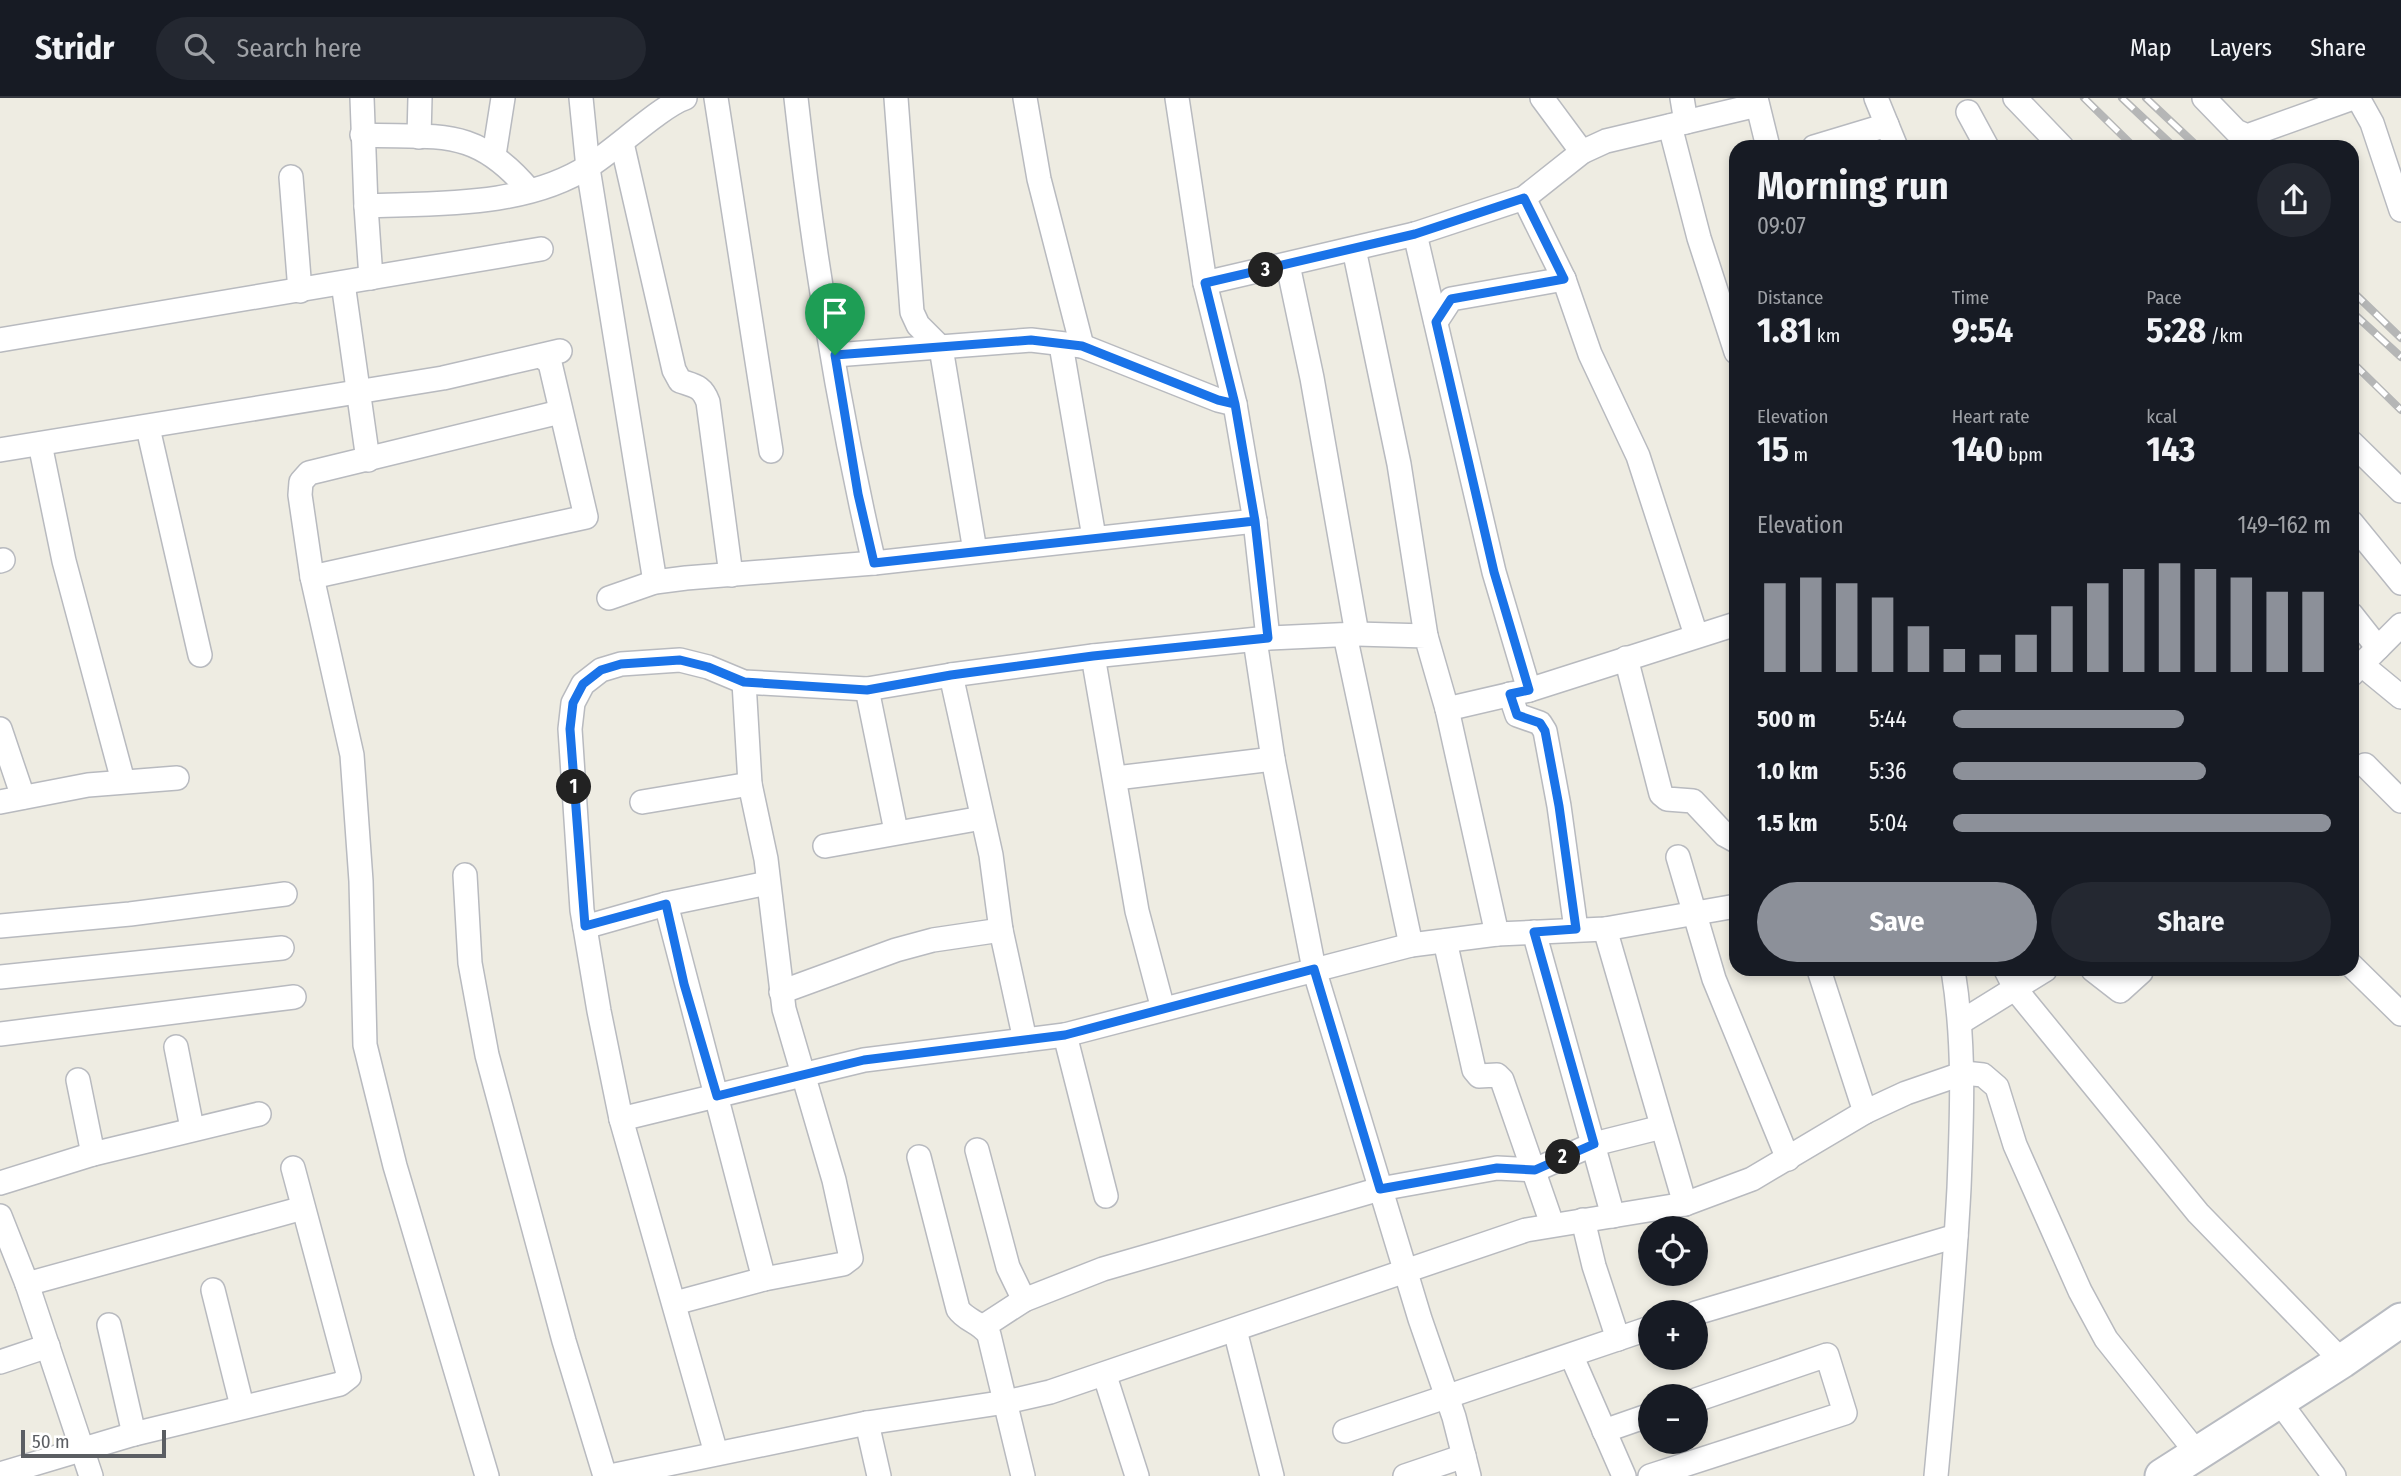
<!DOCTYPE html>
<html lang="en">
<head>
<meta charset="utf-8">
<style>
  body { margin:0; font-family:"Fira Sans Condensed",sans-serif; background:#242831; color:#f1f3f6; height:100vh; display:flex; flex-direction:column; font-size:26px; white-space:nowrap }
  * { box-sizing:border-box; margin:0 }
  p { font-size:23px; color:#9ea1a6 }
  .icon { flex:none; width:38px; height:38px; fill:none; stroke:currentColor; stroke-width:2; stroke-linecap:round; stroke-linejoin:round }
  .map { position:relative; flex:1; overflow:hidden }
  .drawer { position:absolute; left:1729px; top:42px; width:630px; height:836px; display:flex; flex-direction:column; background:#171b24; border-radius:21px; box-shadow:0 4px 10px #0003 }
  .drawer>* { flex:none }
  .controls { position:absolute; left:1638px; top:1118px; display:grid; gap:14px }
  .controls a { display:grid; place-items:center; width:70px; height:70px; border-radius:50%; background:#171b24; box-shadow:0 4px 10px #0003; font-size:35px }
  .scale { position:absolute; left:21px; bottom:18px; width:145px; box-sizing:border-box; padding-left:7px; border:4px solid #5b5e63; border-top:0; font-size:19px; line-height:24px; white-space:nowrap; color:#5b5e63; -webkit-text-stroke:5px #fff; paint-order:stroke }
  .pin { position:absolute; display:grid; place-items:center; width:60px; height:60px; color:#fff; margin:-72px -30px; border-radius:50% 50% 50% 0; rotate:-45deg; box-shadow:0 0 7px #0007 }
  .pin .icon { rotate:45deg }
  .km { position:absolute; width:35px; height:35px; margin:-18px; border-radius:50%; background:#222; color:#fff; font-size:19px; line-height:35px; text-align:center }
  .round { display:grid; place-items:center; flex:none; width:74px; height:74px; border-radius:37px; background:#242831 }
  .overview { display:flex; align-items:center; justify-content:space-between; height:119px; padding:0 28px }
  h1 { font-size:38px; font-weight:700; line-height:52px }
  .figures { display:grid; grid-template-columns:repeat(3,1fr); gap:10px; height:119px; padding:7px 28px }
  .figures div { display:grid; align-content:center }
  .figures b { font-size:35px; font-weight:700 }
  .figures small { font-size:19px; font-weight:400 }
  .figures p { font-size:19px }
  .chart { height:196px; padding:14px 28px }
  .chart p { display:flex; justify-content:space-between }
  .chart svg { width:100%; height:126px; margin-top:7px; stroke:#8c9099; stroke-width:6 }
  .action { display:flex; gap:14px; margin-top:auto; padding:14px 28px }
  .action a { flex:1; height:80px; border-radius:42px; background:#8c9099; color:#fff; font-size:28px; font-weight:700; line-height:80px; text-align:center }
  .action a+a { background:#242831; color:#f1f3f6 }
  ul { padding:0 28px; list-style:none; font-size:23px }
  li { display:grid; grid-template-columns:112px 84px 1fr; align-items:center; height:52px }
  li i { height:18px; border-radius:9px; background:#8c9099 }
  header { display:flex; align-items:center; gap:42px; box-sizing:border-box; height:98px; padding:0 35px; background:#171b24; border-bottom:2px solid #363941 }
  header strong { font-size:33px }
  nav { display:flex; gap:38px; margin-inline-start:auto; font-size:24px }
  .search { width:490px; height:63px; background:#242831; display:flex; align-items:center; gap:18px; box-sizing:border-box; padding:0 24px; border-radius:38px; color:#9ea1a6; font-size:26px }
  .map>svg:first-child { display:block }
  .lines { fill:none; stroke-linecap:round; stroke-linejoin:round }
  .street-casing { stroke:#b8babf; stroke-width:26 }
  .secondary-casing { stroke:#b8bbc1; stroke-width:37 }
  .street { stroke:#fff; stroke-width:23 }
  .secondary { stroke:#fff; stroke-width:33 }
  .rail-casing { stroke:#b5b6b6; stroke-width:8 }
  .rail { stroke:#fff; stroke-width:5; stroke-dasharray:16; stroke-linecap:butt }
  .route-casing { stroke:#fff; stroke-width:14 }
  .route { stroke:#1a73e8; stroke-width:9 }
</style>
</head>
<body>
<header>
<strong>Stridr</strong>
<div class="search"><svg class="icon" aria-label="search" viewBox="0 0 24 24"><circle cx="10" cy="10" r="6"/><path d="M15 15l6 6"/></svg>Search here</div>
<nav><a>Map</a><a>Layers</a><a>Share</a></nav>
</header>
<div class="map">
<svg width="2401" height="1378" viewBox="0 0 2401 1378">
  <rect width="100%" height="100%" fill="#eeece2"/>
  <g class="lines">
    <defs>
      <g id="street">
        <path d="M362 0 366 108C438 105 526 109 589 68 614 53 661 8 685 0"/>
        <path d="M581 0 588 70 655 484"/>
        <path d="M716 0 771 353"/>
        <path d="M796 0C813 154 839 314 874 465"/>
        <path d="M896 0 912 214 918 227 941 250 975 453"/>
        <path d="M1025 0 1039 81 1082 248"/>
        <path d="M1177 0 1205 185 1235 306 1255 423 1268 540"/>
        <path d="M1542 0 1582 54"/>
        <path d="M1682 0 1686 24"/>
        <path d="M1756 0 1768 49"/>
        <path d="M1876 0 1896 49"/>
        <path d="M2015 0 2062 49"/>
        <path d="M2204 0 2236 33 2247 38 2353 0"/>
        <path d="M2358 0 2372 25 2401 112"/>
        <path d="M1968 14 1987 49"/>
        <path d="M1670 28 1699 140 1736 254"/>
        <path d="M362 37C440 40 475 28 529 92"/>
        <path d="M419 39 420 0"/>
        <path d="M622 45 674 272 680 283C695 288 702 288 708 304L731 477"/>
        <path d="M1814 49 1887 27"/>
        <path d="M494 57 503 0"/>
        <path d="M291 79 300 193"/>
        <path d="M1524 100 1564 181 1590 256 1638 358 1696 537"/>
        <path d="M366 108 371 180"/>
        <path d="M1415 136 1494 474 1529 592"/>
        <path d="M1354 151 1399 366 1426 538"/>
        <path d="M343 185 368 362"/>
        <path d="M1205 185 1415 136 1524 100 1582 54 1606 43 1757 7"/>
        <path d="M1436 224 1451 201 1564 181"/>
        <path d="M0 242 541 151"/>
        <path d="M1061 247 1094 439"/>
        <path d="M835 257 1031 242 1082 248 1218 302 1235 306"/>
        <path d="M148 330 200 557"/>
        <path d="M2352 345 2401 393"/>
        <path d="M40 346 64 463 123 683"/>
        <path d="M0 352 443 280 560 253"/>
        <path d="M2352 425 2401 485"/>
        <path d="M0 463 3 462"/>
        <path d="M312 479 586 419 550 265 541 258"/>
        <path d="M609 500 655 484 686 480 874 465 1255 423"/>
        <path d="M2352 517 2378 550"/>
        <path d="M1357 536 1426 538 1447 611 1497 836"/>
        <path d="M1345 537 1411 847"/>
        <path d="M1255 542 1273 661 1314 871 1420 1221 1454 1319 1469 1378"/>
        <path d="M1093 558 1137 813 1163 911"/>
        <path d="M1626 560 1661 696 1667 701 1693 703 1725 737 1736 743"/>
        <path d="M2362 567 2401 599"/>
        <path d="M2352 576 2401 527"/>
        <path d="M951 577 991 757 1001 832 1025 942"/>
        <path d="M867 591 896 733"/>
        <path d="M1510 596 1517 617 1540 625 1545 633 1559 708 1576 831"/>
        <path d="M1447 611 1529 592 1736 526"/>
        <path d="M0 631 23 699"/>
        <path d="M2365 667 2401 703"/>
        <path d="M1116 680 1273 661"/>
        <path d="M0 704 88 687 177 680"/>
        <path d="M642 704 750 686"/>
        <path d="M825 748 982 720"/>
        <path d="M1678 759 1714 881 1788 1061"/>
        <path d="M465 777 470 865 487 957 564 1243 605 1378"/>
        <path d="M666 806 764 1181"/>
        <path d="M0 828 130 816 285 796"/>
        <path d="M585 829 666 806 768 785"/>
        <path d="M1605 831 1685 1106"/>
        <path d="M1534 834 1613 1118"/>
        <path d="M1445 843 1474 972 1479 978 1497 977 1502 982 1552 1126"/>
        <path d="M2352 868 2401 916"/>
        <path d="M1819 872 1865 1014"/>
        <path d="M2006 872 2016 892 2198 1115 2342 1263"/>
        <path d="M2093 872 2120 893 2141 874"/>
        <path d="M0 879 282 850"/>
        <path d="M781 894 896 852 933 842 1001 832"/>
        <path d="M1961 924 2045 872"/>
        <path d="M0 936 294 899"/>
        <path d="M1065 937 1106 1098"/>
        <path d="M176 949 192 1030"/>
        <path d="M78 982 93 1056"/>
        <path d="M621 1021 864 962 1065 937 1411 847 1497 836 1605 831 1736 808"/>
        <path d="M977 1052 1008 1169 1024 1202"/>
        <path d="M919 1059 958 1211C966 1223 981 1224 989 1237L1023 1378"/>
        <path d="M0 1085 93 1056 259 1016"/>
        <path d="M0 1118 27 1186 91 1378"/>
        <path d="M1583 1122 1594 1168 1618 1241"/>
        <path d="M27 1186 303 1110"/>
        <path d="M213 1192 242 1308"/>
        <path d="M675 1205 764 1181 843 1166 851 1160 834 1082 784 911 766 761 750 686 744 584"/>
        <path d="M1696 1215 1956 1138"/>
        <path d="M109 1227 134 1336"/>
        <path d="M984 1228 1024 1202 1103 1171 1380 1091 1497 1070 1535 1072 1594 1046 1662 1029"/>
        <path d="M1235 1232 1272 1378"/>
        <path d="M1572 1259 1624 1378"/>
        <path d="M0 1264 48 1248"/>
        <path d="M1105 1278 1137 1378"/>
        <path d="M2279 1303 2334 1378"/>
        <path d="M867 1325 879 1378"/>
        <path d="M1345 1333 1650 1230"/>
        <path d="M1604 1333 1650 1317"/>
        <path d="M716 1355 621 1021 599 913 582 812 570 631 573 605 583 586 601 572 621 566 680 562 708 569 744 584 867 591 951 577 1093 558 1268 540 1357 536 1312 280 1288 167"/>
        <path d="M0 1376 134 1336 340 1286 349 1279 293 1070"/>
        <path d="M487 1378 395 1068 365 947 361 783 352 657 312 479 300 397 301 384 309 375 560 314"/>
        <path d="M610 1378 867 1325 1006 1304 1050 1294 1526 1132 1685 1106 1752 1081 1865 1014 1906 995 1964 975 1983 977 1997 989 2015 1047 2080 1193 2106 1241 2197 1355"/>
        <path d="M1405 1378 1464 1358"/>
        <path d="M1650 1378 1845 1315 1827 1257 1696 1302"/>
        <path d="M1936 1378C1945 1282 1954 1186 1959 1090 1962 1016 1965 945 1953 872"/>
      </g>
      <path id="secondary" d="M2162 1378 2342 1263 2401 1222"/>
    </defs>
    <!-- street casing -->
    <use href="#street" class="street-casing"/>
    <!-- secondary casing -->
    <use href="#secondary" class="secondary-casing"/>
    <!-- street -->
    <use href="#street" class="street"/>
    <!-- secondary -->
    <use href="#secondary" class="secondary"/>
    <defs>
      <g id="rail">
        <path d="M2084 0 2134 49"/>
        <path d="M2122 0 2174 49"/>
        <path d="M2146 0 2198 49"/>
        <path d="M2352 193 2401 240"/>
        <path d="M2352 214 2401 259"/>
        <path d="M2352 264 2401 312"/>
      </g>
    </defs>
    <!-- rail casing -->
    <use href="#rail" class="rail-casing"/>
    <!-- rail -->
    <use href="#rail" class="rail"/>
  </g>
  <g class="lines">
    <defs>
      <path id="route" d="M835 257 1031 242 1082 248 1218 302 1235 306 1255 423 1268 540 1093 558 951 577 867 592 744 584 708 569 680 562 621 566 601 572 583 586 573 605 570 631 585 828 666 806 684 886 717 998 864 962 1065 937 1314 871 1380 1091 1497 1070 1535 1072 1594 1046 1534 834 1576 831 1559 708 1545 633 1540 625 1517 617 1510 596 1529 592 1494 474 1436 224 1451 201 1564 181 1524 100 1415 136 1205 185 1235 306 1255 423 874 465 858 396 835 257"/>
    </defs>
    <!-- route casing -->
    <use href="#route" class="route-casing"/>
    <!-- route -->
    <use href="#route" class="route"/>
  </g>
</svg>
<div class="controls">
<a><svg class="icon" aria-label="locate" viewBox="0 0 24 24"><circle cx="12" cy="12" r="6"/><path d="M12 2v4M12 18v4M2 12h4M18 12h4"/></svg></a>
<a>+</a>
<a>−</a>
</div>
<div class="scale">50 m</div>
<div class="pin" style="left:835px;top:257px;background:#1e9e55"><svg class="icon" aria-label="arrive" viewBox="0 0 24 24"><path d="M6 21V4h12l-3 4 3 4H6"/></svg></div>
<b class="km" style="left:574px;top:689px">1</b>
<b class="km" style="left:1563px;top:1059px">2</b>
<b class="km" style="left:1266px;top:172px">3</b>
<section class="drawer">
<div class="overview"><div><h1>Morning run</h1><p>09:07</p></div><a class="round"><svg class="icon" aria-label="share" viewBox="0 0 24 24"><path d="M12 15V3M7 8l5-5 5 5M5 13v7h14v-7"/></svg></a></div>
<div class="figures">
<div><p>Distance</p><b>1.81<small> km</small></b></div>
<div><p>Time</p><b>9:54</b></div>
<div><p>Pace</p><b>5:28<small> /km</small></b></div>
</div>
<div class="figures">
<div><p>Elevation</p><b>15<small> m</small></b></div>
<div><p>Heart rate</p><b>140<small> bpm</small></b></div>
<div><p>kcal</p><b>143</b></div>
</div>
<div class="chart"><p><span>Elevation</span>149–162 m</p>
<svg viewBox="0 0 160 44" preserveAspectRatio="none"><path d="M5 44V13M15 44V11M25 44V13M35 44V18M45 44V28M55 44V36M65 44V38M75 44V31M85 44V21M95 44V13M105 44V8M115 44V6M125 44V8M135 44V11M145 44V16M155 44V16"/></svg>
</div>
<ul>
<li><b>500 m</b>5:44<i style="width:61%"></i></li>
<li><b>1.0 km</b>5:36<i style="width:67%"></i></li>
<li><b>1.5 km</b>5:04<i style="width:100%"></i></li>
</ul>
<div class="action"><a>Save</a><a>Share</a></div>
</section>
</div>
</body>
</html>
